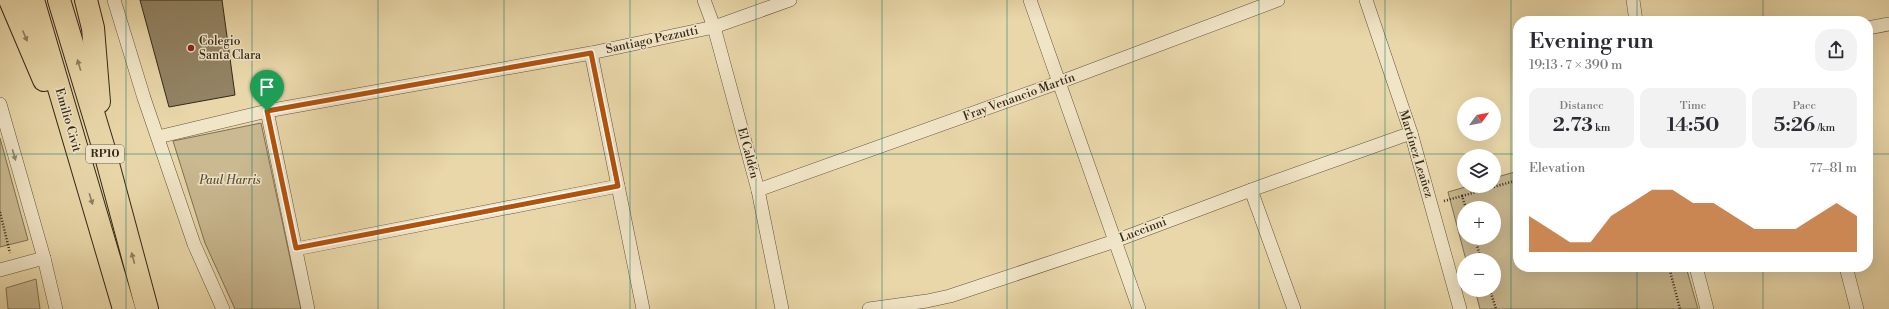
<!DOCTYPE html>
<html lang="en">
<head>
<meta charset="utf-8">
<style>
  body { margin:0; font-family:"Libre Bodoni",serif; background:#f2f2f3; color:#2b2b33; height:100vh; display:flex; flex-direction:column; font-size:15px; white-space:nowrap }
  * { box-sizing:border-box; margin:0 }
  p { font-size:13px; color:#7c7c81 }
  .icon { flex:none; width:22px; height:22px; fill:none; stroke:currentColor; stroke-width:2; stroke-linecap:round; stroke-linejoin:round }
  .map { position:relative; flex:1; overflow:hidden }
  .drawer { position:absolute; left:1513px; top:16px; width:360px; height:256px; display:flex; flex-direction:column; background:#fff; border-radius:16px; box-shadow:0 4px 16px #0002 }
  .drawer>* { flex:none }
  .needle { width:26px; rotate:58deg }
  .buttons { position:absolute; left:1457px; top:97px; display:grid; gap:8px }
  .buttons a { display:grid; place-items:center; width:44px; height:44px; border-radius:50%; background:#fff; box-shadow:0 4px 16px #0002; font-size:20px }
  .pin { position:absolute; display:grid; place-items:center; width:34px; height:34px; color:#fff; margin:-41px -17px; border-radius:50% 50% 50% 0; rotate:-45deg; box-shadow:0 0 4px #0007 }
  .pin .icon { rotate:45deg }
  .round { display:grid; place-items:center; flex:none; width:42px; height:42px; border-radius:16px; background:#f2f2f3 }
  .headline { display:flex; align-items:center; justify-content:space-between; height:68px; padding:0 16px }
  h1 { font-size:22px; font-weight:600; line-height:30px }
  .stats { display:grid; grid-template-columns:repeat(3,1fr); gap:6px; height:68px; padding:4px 16px }
  .stats div { display:grid; align-content:center; border-radius:10px; background:#f2f2f3; text-align:center }
  .stats b { font-size:20px; font-weight:600 }
  .stats small { font-size:11px; font-weight:400 }
  .stats p { font-size:11px }
  .chart { height:112px; padding:8px 16px }
  .chart p { display:flex; justify-content:space-between }
  .chart svg { width:100%; height:72px; margin-top:4px; fill:#b45309; opacity:.7 }
  .map>svg:first-child { display:block }
  .green { fill:#cab991; stroke:#7f7055; fill-rule:evenodd }
  .building { fill:#928364; stroke:#342819 }
  .lines { fill:none; stroke-linecap:round; stroke-linejoin:round }
  .street-casing { stroke:#61543d; stroke-width:14 }
  .highway-casing { stroke:#342819; stroke-width:24 }
  .path { stroke:#342819; stroke-width:2.5; stroke-dasharray:1 2; stroke-linecap:butt }
  .street { stroke:#f1e5c7; stroke-width:13 }
  .highway { stroke:#e9d7a9; stroke-width:22 }
  .oneway { fill:#8e8061 }
  .oneway2 { fill:#928670 }
  .route-casing { stroke:#fff; stroke-width:8 }
  .route { stroke:#b45309; stroke-width:5 }
  .grid { fill:none; stroke:#0f766e; stroke-width:1; stroke-opacity:0.55 }
  .poi-dot { fill:#8f2418; stroke:#f1e5c7; stroke-width:1.5 }
  .labels { text-anchor:middle; dominant-baseline:central; stroke-width:3; stroke-linejoin:round; paint-order:stroke }
  .shield { fill:#f1e5c7; stroke:#6d614d; stroke-width:1 }
  .shield-label { font-size:11px; font-weight:bold; fill:#342819 }
  .street-label { font-size:12px; fill:#342819; stroke:#f1e5c7 }
  .poi-label { font-size:12px; fill:#342819; stroke:#f1e5c7; text-anchor:start }
  .park-label { font-size:12px; font-style:italic; fill:#5a4c37; stroke:#f1e5c7 }
</style>
</head>
<body>
<div class="map">
<svg width="1889" height="309" viewBox="0 0 1889 309">
  <rect width="100%" height="100%" fill="#e9d7a9"/>
  <filter id="stains"><feTurbulence type="fractalNoise" baseFrequency=".005" numOctaves="4"/><feColorMatrix values="0 0 0 0 .2 0 0 0 0 .09 0 0 0 0 .02 0 0 0 .5 -.17"/></filter>
  <radialGradient id="worn" r=".72"><stop offset=".6" stop-color="#630" stop-opacity="0"/><stop offset="1" stop-color="#630" stop-opacity=".3"/></radialGradient>
  <!-- green -->
  <g class="green">
    <path d="M261 123 301 309H235L205 243 173 141Z"/>
    <path d="M0 138 28 240 0 247Z"/>
    <path d="M1518 171V267H1686L1698 309H1480L1475 290H1494V260H1466L1448 192 1469 186H1494V178ZM1464 208H1494V238H1464Z"/>
    <path d="M36 279 40 309H8L6 288Z"/>
  </g>
  <!-- building -->
  <path class="building" d="M140 0H222L235 95 169 107Z"/>
  <g class="lines">
    <defs>
      <g id="street">
        <path d="M114 0 144 98 194 244 223 309"/>
        <path d="M704 0 714 27 758 190 782 309"/>
        <path d="M1030 0 1139 309"/>
        <path d="M1366 0 1411 133 1460 309"/>
        <path d="M1633 0 1636 21"/>
        <path d="M1868 28 1889 24"/>
        <path d="M591 53 643 309"/>
        <path d="M0 104 44 258 56 309"/>
        <path d="M267 111 308 309"/>
        <path d="M158 137 267 111 591 53 714 27 790 0"/>
        <path d="M758 190 1060 82 1278 0"/>
        <path d="M1251 190 1294 309"/>
        <path d="M296 249 618 186"/>
        <path d="M1696 267 1707 309"/>
        <path d="M1846 267 1857 309"/>
        <path d="M0 270 44 258"/>
        <path d="M869 309 927 301 950 296 1115 241 1251 190 1411 133"/>
      </g>
      <g id="highway">
        <path d="M10 0 44 80"/>
        <path d="M33 0 124 309"/>
        <path d="M59 0 104 149 147 309"/>
        <path d="M86 0 93 28 99 102"/>
      </g>
    </defs>
    <!-- street casing -->
    <use href="#street" class="street-casing"/>
    <!-- highway casing -->
    <use href="#highway" class="highway-casing"/>
    <!-- path -->
    <g class="path">
      <path d="M1462 196 1518 180"/>
      <path d="M1444 201 1462 196 1466 208"/>
      <path d="M0 212 10 253"/>
      <path d="M1475 238 1481 260"/>
      <path d="M1669 267 1680 309"/>
      <path d="M1490 290 1496 309"/>
    </g>
    <!-- street -->
    <use href="#street" class="street"/>
    <!-- highway -->
    <use href="#highway" class="highway"/>
  </g>
  <!-- one-way arrows -->
  <defs><path id="oneway-solid" d="M-6-.8H1V-3.2L6.5 0L1 3.2V.8H-6Z"/></defs>
  <g class="oneway">
    <use href="#oneway-solid" transform="translate(25 36) rotate(67)"/>
    <use href="#oneway-solid" transform="translate(79 65) rotate(-107)"/>
    <use href="#oneway-solid" transform="translate(91 199) rotate(73)"/>
    <use href="#oneway-solid" transform="translate(133 258) rotate(-105)"/>
  </g>
  <use class="oneway2" href="#oneway-solid" transform="translate(14 155) rotate(74)"/>
  <g class="lines">
    <defs>
      <path id="route" d="M591 53 618 186 296 248 267 111Z"/>
    </defs>
    <!-- route casing -->
    <use href="#route" class="route-casing"/>
    <!-- route -->
    <use href="#route" class="route"/>
  </g>
  <!-- grid -->
  <path class="grid" d="M126 0V309M252 0V309M378 0V309M504 0V309M630 0V309M756 0V309M882 0V309M1007 0V309M1133 0V309M1259 0V309M1385 0V309M1511 0V309M1637 0V21M1763 0V21M0 154H1518M1868 154H1889M1637 267V309M1763 267V309"/>
  <!-- markers -->
  <circle class="poi-dot" cx="191" cy="48" r="4"/>
  <g class="labels">
    <!-- shield labels -->
    <rect class="shield" x="86" y="145" width="38" height="18" rx="3"/>
    <g class="shield-label">
      <text x="105" y="154">RP10</text>
    </g>
    <!-- street labels -->
    <g class="street-label">
      <text transform="translate(652 40) rotate(-12)">Santiago Pezzutti</text>
      <text transform="translate(1019 97) rotate(-20)">Fray Venancio Martín</text>
      <text transform="translate(68 120) rotate(74)">Emilio Civit</text>
      <text transform="translate(748 153) rotate(75)">El Caldén</text>
      <text transform="translate(1416 154) rotate(73)">Martínez Leañez</text>
      <text transform="translate(1143 230) rotate(-21)">Luccinni</text>
    </g>
    <!-- poi labels -->
    <g class="poi-label">
      <text x="199" y="41">Colegio<tspan x="199" dy="14">Santa Clara</tspan></text>
    </g>
    <!-- park labels -->
    <g class="park-label">
      <text x="230" y="180">Paul Harris</text>
    </g>
  </g>
  <rect width="100%" height="100%" filter="url(#stains)"/>
  <rect width="100%" height="100%" fill="url(#worn)"/>
</svg>
<div class="buttons">
<a><svg class="needle" viewBox="-14 -14 28 28"><path d="M0-13l5 13h-10z" fill="#e53935"/><path d="M0 13l5-13h-10z" fill="#7c7c81"/></svg></a>
<a><svg class="icon" aria-label="layers" viewBox="0 0 24 24"><path d="M12 4l9 5-9 5-9-5zM3 14l9 5 9-5"/></svg></a>
<a>+</a>
<a>−</a>
</div>
<div class="pin" style="left:267px;top:111px;background:#1e9e55"><svg class="icon" aria-label="arrive" viewBox="0 0 24 24"><path d="M6 21V4h12l-3 4 3 4H6"/></svg></div>
<section class="drawer">
<div class="headline"><div><h1>Evening run</h1><p>19:13 · 7 × 390 m</p></div><a class="round"><svg class="icon" aria-label="share" viewBox="0 0 24 24"><path d="M12 15V3M7 8l5-5 5 5M5 13v7h14v-7"/></svg></a></div>
<div class="stats">
<div><p>Distance</p><b>2.73<small> km</small></b></div>
<div><p>Time</p><b>14:50</b></div>
<div><p>Pace</p><b>5:26<small> /km</small></b></div>
</div>
<div class="chart"><p><span>Elevation</span>77–81 m</p>
<svg viewBox="0 0 160 44" preserveAspectRatio="none"><path d="M0 44V22L10 30L20 38L30 38L40 22L50 14L60 6L70 6L80 14L90 14L100 22L110 30L120 30L130 30L140 22L150 14L160 22V44z"/></svg>
</div>
</section>
</div>
</body>
</html>
